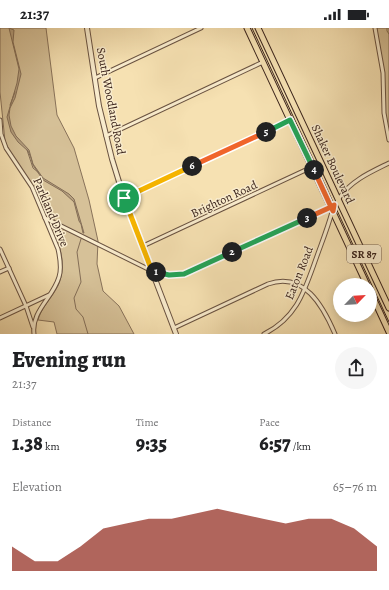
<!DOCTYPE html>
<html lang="en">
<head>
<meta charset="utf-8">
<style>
  body { margin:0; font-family:Alegreya,serif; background:#f6f6f6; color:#202124; height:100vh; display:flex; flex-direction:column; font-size:15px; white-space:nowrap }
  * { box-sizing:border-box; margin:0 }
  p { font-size:13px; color:#757577 }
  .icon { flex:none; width:22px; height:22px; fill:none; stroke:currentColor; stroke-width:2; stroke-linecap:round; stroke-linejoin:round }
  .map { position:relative; height:306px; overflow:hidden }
  .drawer { display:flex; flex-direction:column; background:#fff; flex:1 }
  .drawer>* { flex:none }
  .needle { width:26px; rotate:65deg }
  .tools { position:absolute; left:333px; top:250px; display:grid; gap:8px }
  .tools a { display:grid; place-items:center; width:44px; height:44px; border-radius:50%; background:#fff; box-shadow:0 2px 10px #0003; font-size:20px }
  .pin { position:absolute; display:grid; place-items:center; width:34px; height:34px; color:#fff; margin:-17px; border:2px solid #fff; border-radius:50%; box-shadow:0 1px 4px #0007 }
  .km { position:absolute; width:20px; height:20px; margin:-10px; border-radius:50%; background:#222; color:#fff; font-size:11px; line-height:20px; text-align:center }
  .round { display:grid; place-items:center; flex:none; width:42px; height:42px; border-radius:21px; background:#f6f6f6 }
  .summary { display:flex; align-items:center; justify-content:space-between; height:68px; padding:0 12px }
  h1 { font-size:22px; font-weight:800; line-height:30px }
  .metrics { display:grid; grid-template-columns:repeat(3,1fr); gap:6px; height:68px; padding:4px 12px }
  .metrics div { display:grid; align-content:center }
  .metrics b { font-size:20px; font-weight:800 }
  .metrics small { font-size:11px; font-weight:400 }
  .metrics p { font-size:11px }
  .chart { height:112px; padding:8px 12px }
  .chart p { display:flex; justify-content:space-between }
  .chart svg { width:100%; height:72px; margin-top:4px; fill:#8f2418; opacity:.7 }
  .status { display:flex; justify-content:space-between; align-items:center; height:28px; padding:0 20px; background:#fff; direction:ltr }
  .status svg { height:11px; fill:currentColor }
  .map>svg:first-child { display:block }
  .green { fill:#d6c198; stroke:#88725a }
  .water { fill:#b6a07f; stroke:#846e57 }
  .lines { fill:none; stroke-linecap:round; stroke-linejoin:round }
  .stream { stroke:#846e57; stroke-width:1 }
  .minor-casing { stroke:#695241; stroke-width:5 }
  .tertiary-casing { stroke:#695241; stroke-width:6 }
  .primary-casing { stroke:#3a231b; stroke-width:7 }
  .minor { stroke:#f9eccd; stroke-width:3 }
  .tertiary { stroke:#f9eccd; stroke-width:4 }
  .primary { stroke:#f6e1b2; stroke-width:5 }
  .tram { stroke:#3a231b; stroke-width:1 }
  .split-1-casing { stroke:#fff; stroke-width:8 }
  .split-2-casing { stroke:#fff; stroke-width:8 }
  .split-3-casing { stroke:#fff; stroke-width:8 }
  .split-4-casing { stroke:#fff; stroke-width:8 }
  .split-5-casing { stroke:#fff; stroke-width:8 }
  .split-6-casing { stroke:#fff; stroke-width:8 }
  .split-7-casing { stroke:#fff; stroke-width:8 }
  .split-1 { stroke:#f5b400; stroke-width:5 }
  .split-2 { stroke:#22a559; stroke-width:5 }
  .split-3 { stroke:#22a559; stroke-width:5 }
  .split-4 { stroke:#f0652b; stroke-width:5 }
  .split-5 { stroke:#22a559; stroke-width:5 }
  .split-6 { stroke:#f0652b; stroke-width:5 }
  .split-7 { stroke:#f5b400; stroke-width:5 }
  .labels { text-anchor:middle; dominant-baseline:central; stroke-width:3; stroke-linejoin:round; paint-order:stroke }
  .shield { fill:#f9eccd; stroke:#735f50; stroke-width:1 }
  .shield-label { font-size:11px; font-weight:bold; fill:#3a231b }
  .street-label { font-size:12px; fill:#3a231b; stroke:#f9eccd }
</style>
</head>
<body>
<div class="status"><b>21:37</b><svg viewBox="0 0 49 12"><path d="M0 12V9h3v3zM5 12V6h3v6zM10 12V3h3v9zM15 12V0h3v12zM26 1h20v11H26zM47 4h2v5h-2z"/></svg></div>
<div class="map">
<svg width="389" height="306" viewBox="0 0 389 306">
  <rect width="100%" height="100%" fill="#f6e1b2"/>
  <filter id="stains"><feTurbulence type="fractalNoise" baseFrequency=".005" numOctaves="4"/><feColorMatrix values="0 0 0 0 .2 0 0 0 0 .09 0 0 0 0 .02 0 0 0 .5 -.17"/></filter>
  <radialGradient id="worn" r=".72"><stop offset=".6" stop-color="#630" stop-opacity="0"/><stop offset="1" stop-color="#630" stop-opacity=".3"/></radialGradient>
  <!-- green -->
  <g class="green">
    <path d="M0 0H46L57 87 74 120 89 172 98 213 97 236 103 263 119 278 134 306H57L54 294 38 292C41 281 49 273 55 263 63 251 64 235 60 221 58 215 54 210 53 204L55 198 54 190 44 183 34 159 11 126 5 113 0 64Z"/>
    <path d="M375 0H389V112L386 98 383 45Z"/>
  </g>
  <!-- water -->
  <path class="water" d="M9 0 14 2 13 14 21 46 15 70 10 80 9 87 11 98 16 108 29 122 33 136 43 150 69 166 74 171 84 205H83L81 196 79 193 74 174 62 163 43 152 33 137 31 130 28 123 18 114 11 104 7 89 17 55 19 41Z"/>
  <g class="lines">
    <!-- stream -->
    <g class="stream">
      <path d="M387 0V3L389 6"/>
      <path d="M10 77 15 64"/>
      <path d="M27 122 33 140 39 145"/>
      <path d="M81 211 77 224 81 254 74 270 76 281 83 289 88 306"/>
    </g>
    <defs>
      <g id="minor">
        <path d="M375 0 383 45 384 85 389 112"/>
        <path d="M95 50 201 0"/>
        <path d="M0 92 1 106 6 120 32 159 58 221C60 230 62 240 59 249 53 270 31 283 34 306"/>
        <path d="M106 108 263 34"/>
        <path d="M124 170 290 92"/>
        <path d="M334 179C336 176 338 172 340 169 352 152 371 144 389 135"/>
        <path d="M45 190 152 243C166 247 178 250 191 244L335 177"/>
        <path d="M143 218 312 139"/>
        <path d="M0 221 26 278 33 299"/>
        <path d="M0 244 9 240"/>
        <path d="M0 290 49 267"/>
        <path d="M174 300 268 256C304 243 323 278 335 306"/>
        <path d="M264 306C298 289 305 261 317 228 322 214 328 199 332 184"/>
      </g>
      <path id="tertiary" d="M87 0 99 78 112 131 124 170 176 306"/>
      <g id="primary">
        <path d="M247 0 367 257"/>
        <path d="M258 0 389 280"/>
        <path d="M370 263 389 304"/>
      </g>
    </defs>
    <!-- minor casing -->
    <use href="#minor" class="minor-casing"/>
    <!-- tertiary casing -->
    <use href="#tertiary" class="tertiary-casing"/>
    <!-- primary casing -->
    <use href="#primary" class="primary-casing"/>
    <!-- minor -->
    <use href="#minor" class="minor"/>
    <!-- tertiary -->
    <use href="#tertiary" class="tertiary"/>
    <!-- primary -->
    <use href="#primary" class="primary"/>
    <!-- tram -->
    <path class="tram" d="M252 0 389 294"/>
  </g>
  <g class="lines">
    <defs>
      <path id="split-1" d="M124 170 152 243 156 244"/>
      <path id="split-2" d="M156 244 169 247 184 246 232 224"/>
      <path id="split-3" d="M232 224 307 190"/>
      <path id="split-4" d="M307 190 331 179 333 183 334 177 331 179 314 142"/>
      <path id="split-5" d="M266 104 290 92 314 142"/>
      <path id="split-6" d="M192 138 266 104"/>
      <path id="split-7" d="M124 170 192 138"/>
    </defs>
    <!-- split-1 casing -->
    <use href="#split-1" class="split-1-casing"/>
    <!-- split-2 casing -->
    <use href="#split-2" class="split-2-casing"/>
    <!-- split-3 casing -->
    <use href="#split-3" class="split-3-casing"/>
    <!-- split-4 casing -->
    <use href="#split-4" class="split-4-casing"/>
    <!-- split-5 casing -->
    <use href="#split-5" class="split-5-casing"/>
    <!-- split-6 casing -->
    <use href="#split-6" class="split-6-casing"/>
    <!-- split-7 casing -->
    <use href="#split-7" class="split-7-casing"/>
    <!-- split-1 -->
    <use href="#split-1" class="split-1"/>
    <!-- split-2 -->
    <use href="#split-2" class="split-2"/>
    <!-- split-3 -->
    <use href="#split-3" class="split-3"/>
    <!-- split-4 -->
    <use href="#split-4" class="split-4"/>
    <!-- split-5 -->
    <use href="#split-5" class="split-5"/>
    <!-- split-6 -->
    <use href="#split-6" class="split-6"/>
    <!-- split-7 -->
    <use href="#split-7" class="split-7"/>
  </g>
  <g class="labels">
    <!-- shield labels -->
    <rect class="shield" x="347" y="217" width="34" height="18" rx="3"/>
    <g class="shield-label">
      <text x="364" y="226">SR 87</text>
    </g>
    <!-- street labels -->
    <g class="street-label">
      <text transform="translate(111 73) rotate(79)">South Woodland Road</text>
      <text transform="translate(333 136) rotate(65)">Shaker Boulevard</text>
      <text transform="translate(224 171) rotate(-25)">Brighton Road</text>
      <text transform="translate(51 184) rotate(67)">Parkland Drive</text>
      <text transform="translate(299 245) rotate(-68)">Eaton Road</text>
    </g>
  </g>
  <rect width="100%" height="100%" filter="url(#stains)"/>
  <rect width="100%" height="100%" fill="url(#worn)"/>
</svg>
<div class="tools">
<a><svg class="needle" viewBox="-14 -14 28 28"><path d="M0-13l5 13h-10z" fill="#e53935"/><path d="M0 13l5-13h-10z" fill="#757577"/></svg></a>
</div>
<div class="pin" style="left:124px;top:170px;background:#1e9e55"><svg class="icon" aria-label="arrive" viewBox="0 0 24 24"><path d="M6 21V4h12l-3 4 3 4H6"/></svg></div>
<b class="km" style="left:156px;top:244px">1</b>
<b class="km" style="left:232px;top:224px">2</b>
<b class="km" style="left:307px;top:190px">3</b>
<b class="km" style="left:314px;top:142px">4</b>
<b class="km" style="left:266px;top:104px">5</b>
<b class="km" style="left:192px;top:138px">6</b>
</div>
<section class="drawer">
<div class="summary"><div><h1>Evening run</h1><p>21:37</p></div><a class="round"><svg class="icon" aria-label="share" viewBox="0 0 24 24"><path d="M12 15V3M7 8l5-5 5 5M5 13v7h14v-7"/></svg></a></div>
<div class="metrics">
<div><p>Distance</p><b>1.38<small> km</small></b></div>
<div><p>Time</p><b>9:35</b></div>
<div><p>Pace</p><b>6:57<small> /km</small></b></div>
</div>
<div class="chart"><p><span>Elevation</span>65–76 m</p>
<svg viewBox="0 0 160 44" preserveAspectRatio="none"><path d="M0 44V29L10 38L20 38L30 29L40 18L50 15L60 12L70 12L80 9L90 6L100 9L110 12L120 15L130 12L140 12L150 18L160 29V44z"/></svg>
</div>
</section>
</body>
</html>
